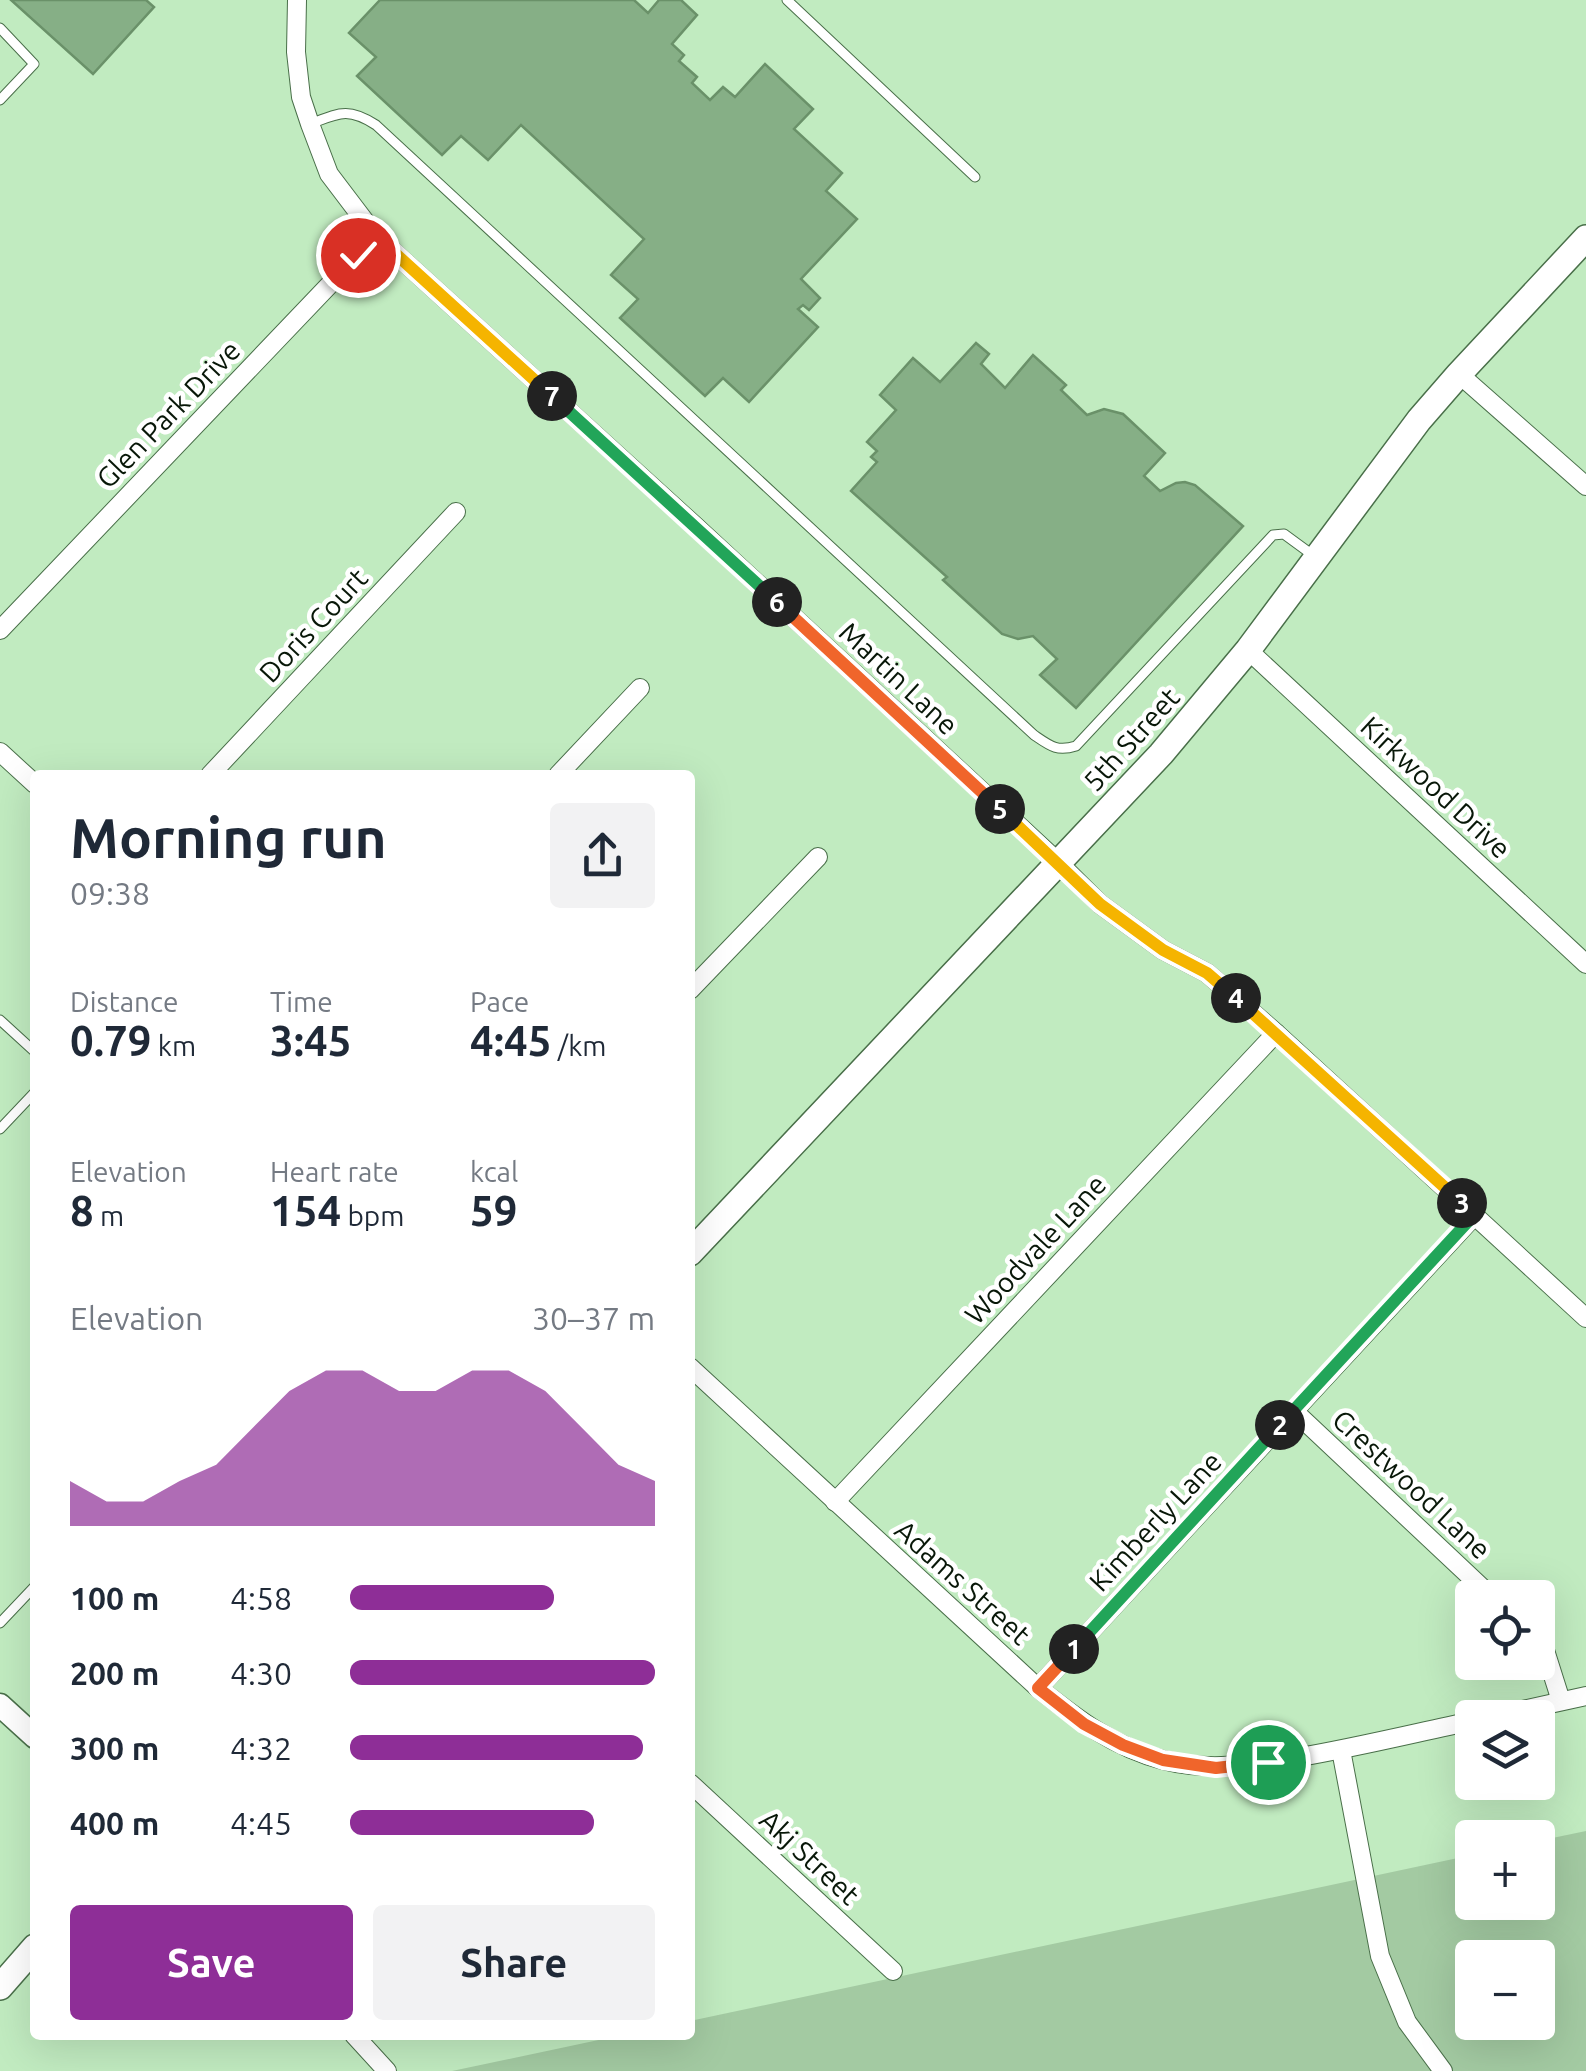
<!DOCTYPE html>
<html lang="en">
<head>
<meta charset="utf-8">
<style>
  body { margin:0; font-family:Ubuntu,sans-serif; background:#f2f2f3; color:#1f2937; height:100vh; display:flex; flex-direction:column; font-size:38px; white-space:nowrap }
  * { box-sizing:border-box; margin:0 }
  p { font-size:32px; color:#747a83 }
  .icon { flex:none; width:55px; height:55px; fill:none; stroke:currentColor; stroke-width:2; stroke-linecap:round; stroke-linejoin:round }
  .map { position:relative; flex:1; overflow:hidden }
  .details { position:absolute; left:30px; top:770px; width:665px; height:1270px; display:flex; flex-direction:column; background:#fff; border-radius:10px; box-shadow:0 10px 40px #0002 }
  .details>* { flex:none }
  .tools { position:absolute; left:1455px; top:1580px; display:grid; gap:20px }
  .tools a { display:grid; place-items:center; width:100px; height:100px; border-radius:10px; background:#fff; box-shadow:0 10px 40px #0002; font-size:50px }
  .pin { position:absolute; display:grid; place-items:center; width:85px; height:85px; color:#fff; margin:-42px; border:5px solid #fff; border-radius:50%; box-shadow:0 2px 10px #0007 }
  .km { position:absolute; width:50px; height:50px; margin:-25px; border-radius:50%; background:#222; color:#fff; font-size:28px; line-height:50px; text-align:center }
  .round { display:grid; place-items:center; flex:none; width:105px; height:105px; border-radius:10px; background:#f2f2f3 }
  .headline { display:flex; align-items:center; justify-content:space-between; height:170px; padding:0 40px }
  h1 { font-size:55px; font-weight:700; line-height:75px }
  .figures { display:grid; grid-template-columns:repeat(3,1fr); gap:15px; height:170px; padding:10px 40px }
  .figures div { display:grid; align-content:center }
  .figures b { font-size:42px; font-weight:700 }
  .figures small { font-size:28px; font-weight:400 }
  .figures p { font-size:28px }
  .chart { height:280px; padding:20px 40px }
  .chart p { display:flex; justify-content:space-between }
  .chart svg { width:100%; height:180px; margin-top:10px; fill:#8e2e97; opacity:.7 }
  .primary-button { display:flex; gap:20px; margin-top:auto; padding:20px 40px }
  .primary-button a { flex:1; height:115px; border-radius:10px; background:#8e2e97; color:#fff; font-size:40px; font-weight:700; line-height:115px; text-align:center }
  .primary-button a+a { background:#f2f2f3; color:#1f2937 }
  ul { padding:0 40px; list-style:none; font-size:32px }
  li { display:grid; grid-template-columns:160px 120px 1fr; align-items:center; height:75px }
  li i { height:25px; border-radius:12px; background:#8e2e97 }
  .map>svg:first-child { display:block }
  .green { fill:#a3caa2; fill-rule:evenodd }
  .building { fill:#86af86; stroke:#6a9169; stroke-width:2.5 }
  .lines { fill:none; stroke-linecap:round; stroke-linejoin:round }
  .service-casing { stroke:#496f49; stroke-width:11 }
  .minor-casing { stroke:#496f49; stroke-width:20 }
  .tertiary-casing { stroke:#496f49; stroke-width:25 }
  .secondary-casing { stroke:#496f49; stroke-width:28 }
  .service { stroke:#fff; stroke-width:9 }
  .minor { stroke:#fff; stroke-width:18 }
  .tertiary { stroke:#fff; stroke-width:22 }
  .secondary { stroke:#fff; stroke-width:25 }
  .split-1-casing { stroke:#fff; stroke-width:20 }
  .split-2-casing { stroke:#fff; stroke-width:20 }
  .split-3-casing { stroke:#fff; stroke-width:20 }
  .split-4-casing { stroke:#fff; stroke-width:20 }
  .split-5-casing { stroke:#fff; stroke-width:20 }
  .split-6-casing { stroke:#fff; stroke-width:20 }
  .split-7-casing { stroke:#fff; stroke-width:20 }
  .split-8-casing { stroke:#fff; stroke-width:20 }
  .split-1 { stroke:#f0652b; stroke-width:12 }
  .split-2 { stroke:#22a559; stroke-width:12 }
  .split-3 { stroke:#22a559; stroke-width:12 }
  .split-4 { stroke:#f5b400; stroke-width:12 }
  .split-5 { stroke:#f5b400; stroke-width:12 }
  .split-6 { stroke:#f0652b; stroke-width:12 }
  .split-7 { stroke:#22a559; stroke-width:12 }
  .split-8 { stroke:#f5b400; stroke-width:12 }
  .labels { text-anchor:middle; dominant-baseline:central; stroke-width:9; stroke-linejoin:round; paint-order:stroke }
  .street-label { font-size:28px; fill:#081708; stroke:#fff }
</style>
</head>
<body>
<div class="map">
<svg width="1586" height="2071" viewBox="0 0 1586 2071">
  <rect width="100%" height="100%" fill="#c1ebc0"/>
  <!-- green -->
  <path class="green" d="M1586 1831V2071H452L622 2035H690V2021L1472 1855V1902H1538V1841ZM1472 1958H1538V2022H1472Z"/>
  <!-- building -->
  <g class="building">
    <path d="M11 0H146L154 7 93 74Z"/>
    <path d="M380 0H634L648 13 659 0H681L697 15 672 44 684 55 679 61 697 77 692 83 710 100 723 87 735 97 765 64 813 109 794 129 842 173 826 191 857 219 801 279 820 298 809 310 803 305 798 309 818 327 749 402 723 378 705 396 620 318 638 299 611 275 644 239 521 125 488 160 461 136 442 155 357 76 376 57 349 33Z"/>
    <path d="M976 343 989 354 981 364 1005 388 1033 355 1066 385 1061 390 1087 415 1104 409 1123 414 1165 453 1144 476 1160 491 1176 483 1185 482 1195 485 1243 526 1076 708 1040 675 1057 659 1033 636 1018 639 1002 634 943 580 947 577 851 491 877 462 871 457 877 451 867 442 896 410 880 395 913 358 940 382Z"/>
  </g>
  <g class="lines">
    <defs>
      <g id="service">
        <path d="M787 0 975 177"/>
        <path d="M0 28 34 64 0 100"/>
        <path d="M310 124C339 113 348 107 376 125L1034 735C1050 746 1057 752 1076 746L1273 535 1284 534 1314 556"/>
        <path d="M0 1020 35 1052"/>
        <path d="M0 1129 35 1092"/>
        <path d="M0 1623 35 1586"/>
      </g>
      <g id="minor">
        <path d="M297 0 296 52 301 97 310 124 329 174 376 236 694 525 1058 862 1100 904 1163 950 1207 973 1276 1033 1586 1318"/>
        <path d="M1459 374 1586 486"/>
        <path d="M0 630 376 236"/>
        <path d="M1248 650 1586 964"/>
        <path d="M0 752 35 784"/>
        <path d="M210 775 456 512"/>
        <path d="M558 775 640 688"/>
        <path d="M690 990 818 857"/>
        <path d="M690 1367 1038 1688C1076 1718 1115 1748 1163 1760 1209 1772 1254 1764 1300 1757 1358 1747 1415 1733 1472 1721"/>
        <path d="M1294 1411 1493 1598"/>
        <path d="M835 1502 1276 1033"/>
        <path d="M1538 1639 1543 1644 1561 1701"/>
        <path d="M1038 1688 1475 1215"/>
        <path d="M1486 1718 1586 1696"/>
        <path d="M1341 1750 1380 1956 1407 2022 1443 2071"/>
        <path d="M690 1783 893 1971"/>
        <path d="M354 2035 387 2071"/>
      </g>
      <path id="tertiary" d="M0 1705 35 1737"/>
      <g id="secondary">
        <path d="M690 1253 1161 754 1248 650 1419 420 1459 374 1586 238"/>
        <path d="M0 1987 35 1947"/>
      </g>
    </defs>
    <!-- service casing -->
    <use href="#service" class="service-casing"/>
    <!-- minor casing -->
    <use href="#minor" class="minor-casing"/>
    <!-- tertiary casing -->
    <use href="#tertiary" class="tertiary-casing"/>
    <!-- secondary casing -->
    <use href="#secondary" class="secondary-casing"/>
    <!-- service -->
    <use href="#service" class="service"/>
    <!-- minor -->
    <use href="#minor" class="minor"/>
    <!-- tertiary -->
    <use href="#tertiary" class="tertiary"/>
    <!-- secondary -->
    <use href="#secondary" class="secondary"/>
  </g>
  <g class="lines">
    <defs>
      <path id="split-1" d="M1074 1649 1038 1688 1084 1724 1123 1745 1163 1760 1216 1768 1268 1762"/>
      <path id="split-2" d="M1074 1649 1280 1425"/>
      <path id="split-3" d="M1280 1425 1475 1214 1462 1203"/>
      <path id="split-4" d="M1236 998 1462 1203"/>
      <path id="split-5" d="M1000 809 1100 904 1163 950 1207 973 1236 998"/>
      <path id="split-6" d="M777 602 1000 809"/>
      <path id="split-7" d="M552 396 777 602"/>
      <path id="split-8" d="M358 255 376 236 552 396"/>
    </defs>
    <!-- split-1 casing -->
    <use href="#split-1" class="split-1-casing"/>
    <!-- split-2 casing -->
    <use href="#split-2" class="split-2-casing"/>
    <!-- split-3 casing -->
    <use href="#split-3" class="split-3-casing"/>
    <!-- split-4 casing -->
    <use href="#split-4" class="split-4-casing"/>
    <!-- split-5 casing -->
    <use href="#split-5" class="split-5-casing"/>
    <!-- split-6 casing -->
    <use href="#split-6" class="split-6-casing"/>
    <!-- split-7 casing -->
    <use href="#split-7" class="split-7-casing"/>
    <!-- split-8 casing -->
    <use href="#split-8" class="split-8-casing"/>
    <!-- split-1 -->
    <use href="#split-1" class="split-1"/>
    <!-- split-2 -->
    <use href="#split-2" class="split-2"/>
    <!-- split-3 -->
    <use href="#split-3" class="split-3"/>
    <!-- split-4 -->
    <use href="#split-4" class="split-4"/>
    <!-- split-5 -->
    <use href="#split-5" class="split-5"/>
    <!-- split-6 -->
    <use href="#split-6" class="split-6"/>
    <!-- split-7 -->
    <use href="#split-7" class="split-7"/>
    <!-- split-8 -->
    <use href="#split-8" class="split-8"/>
  </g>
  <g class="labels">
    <!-- street labels -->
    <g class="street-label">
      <text transform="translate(168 414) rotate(-46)">Glen Park Drive</text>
      <text transform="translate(313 625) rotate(-47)">Doris Court</text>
      <text transform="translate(899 678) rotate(43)">Martin Lane</text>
      <text transform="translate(1131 739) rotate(-48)">5th Street</text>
      <text transform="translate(1436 787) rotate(43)">Kirkwood Drive</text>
      <text transform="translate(1035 1249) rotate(-47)">Woodvale Lane</text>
      <text transform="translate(1412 1484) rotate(43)">Crestwood Lane</text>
      <text transform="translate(1155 1521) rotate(-47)">Kimberly Lane</text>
      <text transform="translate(963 1582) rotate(42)">Adams Street</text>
      <text transform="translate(810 1857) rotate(43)">Akj Street</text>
    </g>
  </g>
</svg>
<div class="tools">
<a><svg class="icon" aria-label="locate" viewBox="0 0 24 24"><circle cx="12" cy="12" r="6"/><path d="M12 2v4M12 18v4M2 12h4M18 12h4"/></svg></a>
<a><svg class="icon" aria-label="layers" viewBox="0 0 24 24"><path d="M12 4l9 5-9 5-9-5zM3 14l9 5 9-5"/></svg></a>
<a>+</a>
<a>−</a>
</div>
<div class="pin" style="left:1268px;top:1762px;background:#1e9e55"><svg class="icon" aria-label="arrive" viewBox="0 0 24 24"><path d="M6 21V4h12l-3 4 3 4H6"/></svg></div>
<div class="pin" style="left:358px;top:255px;background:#d93025"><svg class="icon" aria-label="check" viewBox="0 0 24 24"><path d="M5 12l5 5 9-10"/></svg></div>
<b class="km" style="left:1074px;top:1649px">1</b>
<b class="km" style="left:1280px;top:1425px">2</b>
<b class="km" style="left:1462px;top:1203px">3</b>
<b class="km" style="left:1236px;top:998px">4</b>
<b class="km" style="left:1000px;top:809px">5</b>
<b class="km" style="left:777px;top:602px">6</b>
<b class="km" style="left:552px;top:396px">7</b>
<section class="details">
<div class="headline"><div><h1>Morning run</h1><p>09:38</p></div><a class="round"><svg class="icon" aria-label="share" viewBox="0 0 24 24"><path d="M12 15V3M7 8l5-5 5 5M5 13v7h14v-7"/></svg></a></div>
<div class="figures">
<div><p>Distance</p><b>0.79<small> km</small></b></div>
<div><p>Time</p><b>3:45</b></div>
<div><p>Pace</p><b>4:45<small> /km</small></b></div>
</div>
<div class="figures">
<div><p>Elevation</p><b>8<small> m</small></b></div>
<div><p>Heart rate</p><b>154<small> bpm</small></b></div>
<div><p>kcal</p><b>59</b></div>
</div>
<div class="chart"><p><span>Elevation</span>30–37 m</p>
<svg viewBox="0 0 160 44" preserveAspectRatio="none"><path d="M0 44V33L10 38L20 38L30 33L40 29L50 20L60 11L70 6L80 6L90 11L100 11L110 6L120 6L130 11L140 20L150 29L160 33V44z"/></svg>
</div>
<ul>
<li><b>100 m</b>4:58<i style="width:67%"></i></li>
<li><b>200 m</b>4:30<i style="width:100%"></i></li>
<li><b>300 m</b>4:32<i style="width:96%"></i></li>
<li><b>400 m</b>4:45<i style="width:80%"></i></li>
</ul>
<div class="primary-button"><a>Save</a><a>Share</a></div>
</section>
</div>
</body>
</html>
